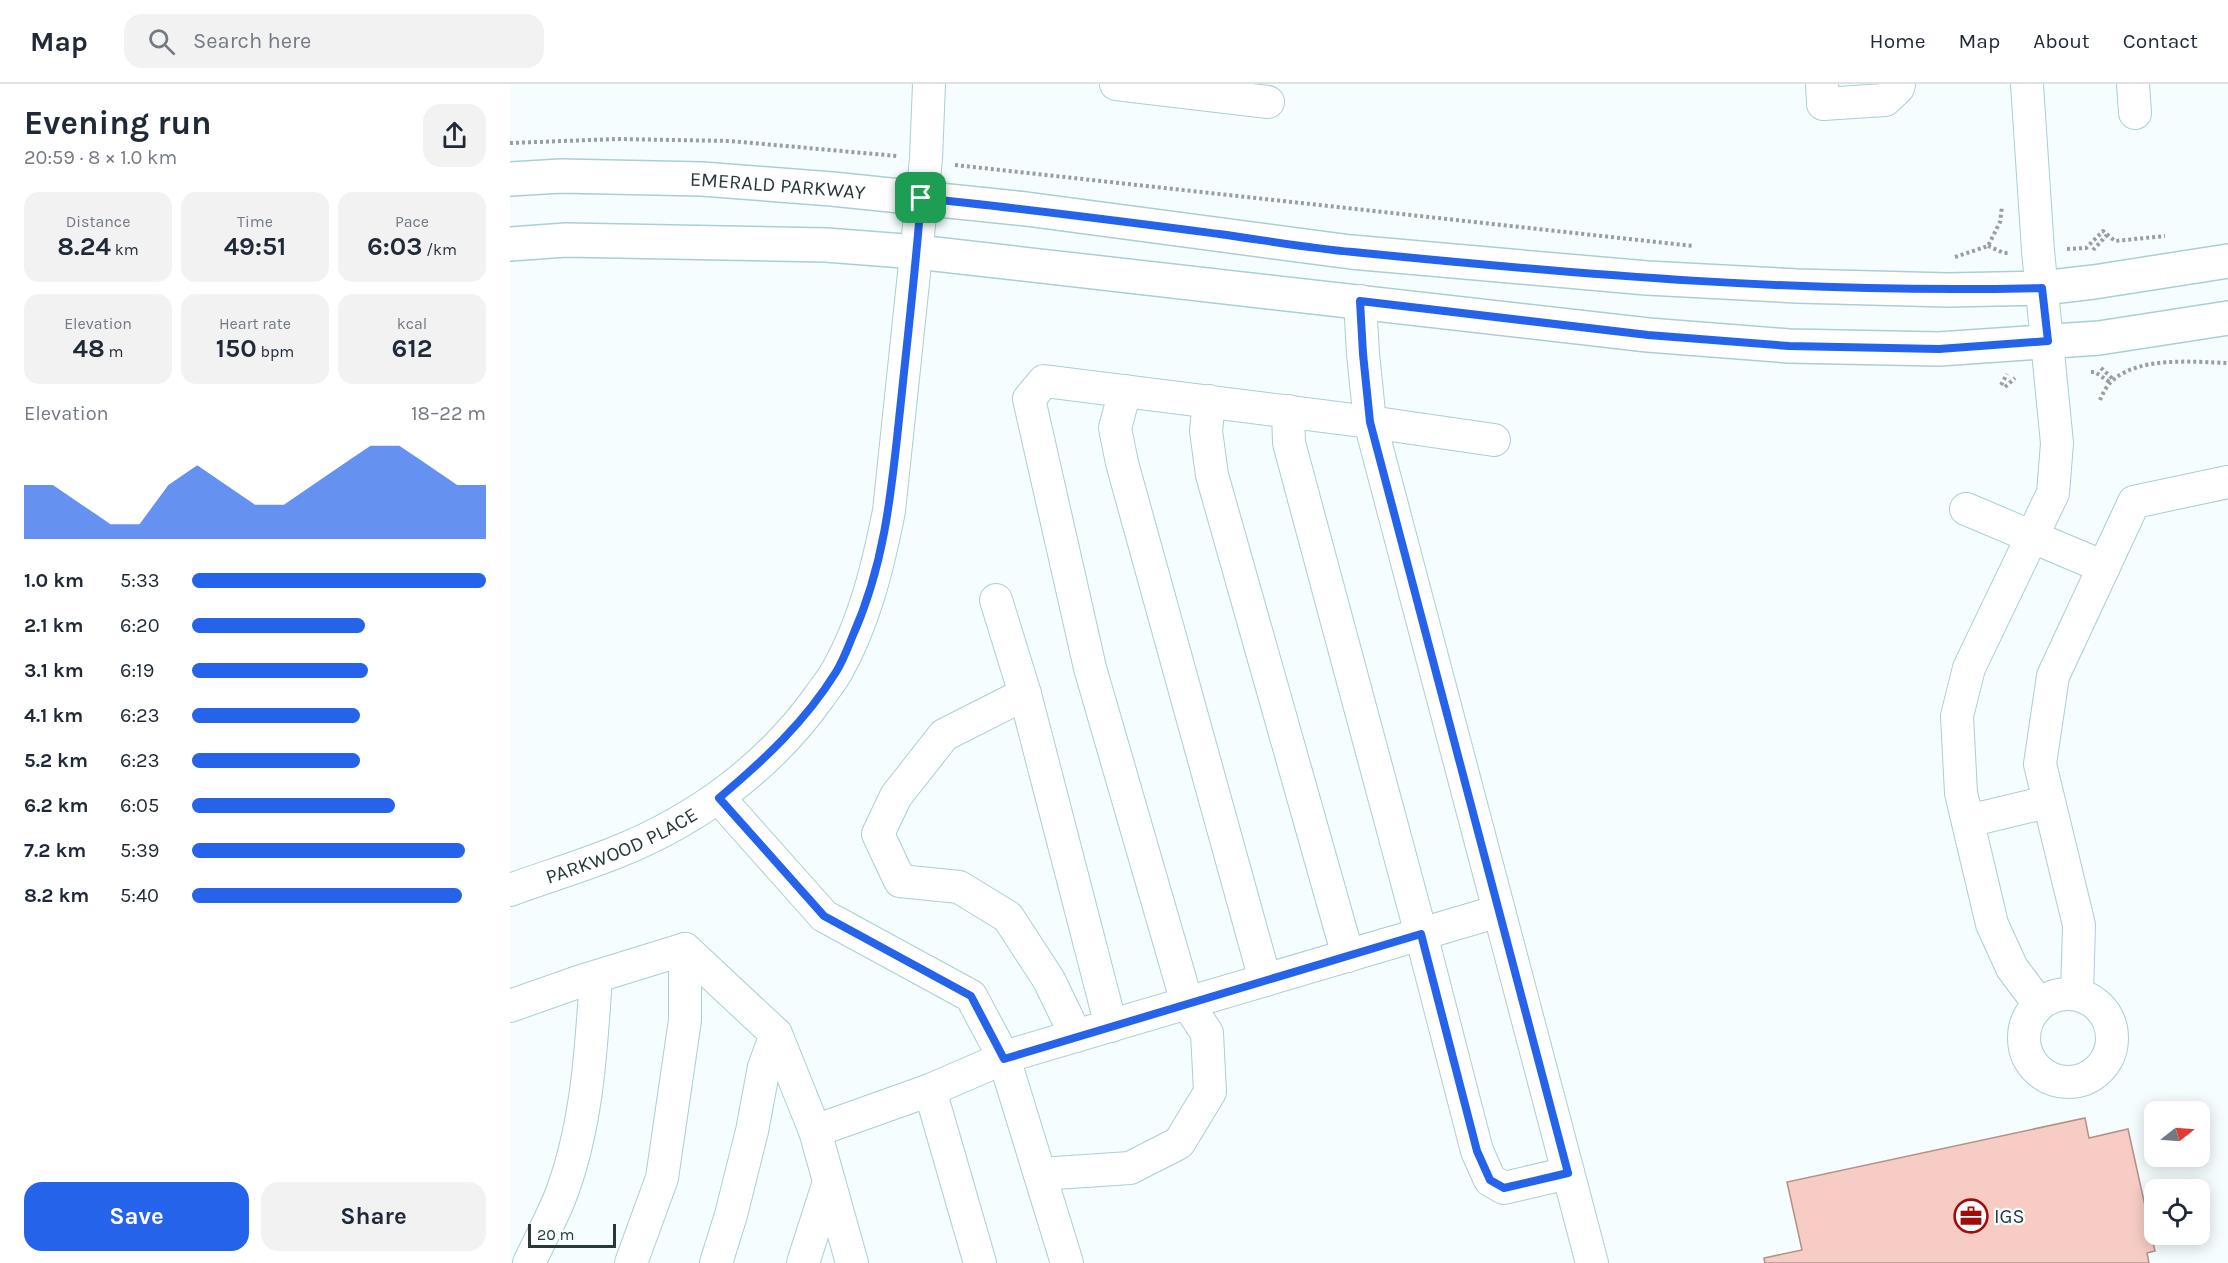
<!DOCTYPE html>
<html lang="en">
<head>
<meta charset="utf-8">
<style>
  body { margin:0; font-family:Karla,sans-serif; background:#f2f2f3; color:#1f2937; height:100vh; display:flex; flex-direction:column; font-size:22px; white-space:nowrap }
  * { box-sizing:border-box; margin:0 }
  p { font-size:20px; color:#747a83 }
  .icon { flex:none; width:33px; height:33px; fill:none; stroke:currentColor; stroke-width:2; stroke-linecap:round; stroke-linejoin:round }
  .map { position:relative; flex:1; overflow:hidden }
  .details { display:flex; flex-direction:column; background:#fff; width:510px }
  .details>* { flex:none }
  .needle { width:39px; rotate:73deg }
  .buttons { position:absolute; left:1634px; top:1017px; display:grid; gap:12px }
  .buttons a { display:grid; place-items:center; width:66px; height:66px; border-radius:12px; background:#fff; box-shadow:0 3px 15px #0003; font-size:30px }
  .scale { position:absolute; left:18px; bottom:15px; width:88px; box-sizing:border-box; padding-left:6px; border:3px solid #29393b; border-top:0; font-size:16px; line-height:21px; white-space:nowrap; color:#29393b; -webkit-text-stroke:4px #f6fdfe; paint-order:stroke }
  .pin { position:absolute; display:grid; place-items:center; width:51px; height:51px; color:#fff; margin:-26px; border-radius:12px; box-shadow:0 3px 9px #0006 }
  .round { display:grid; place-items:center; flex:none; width:63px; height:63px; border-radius:18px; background:#f2f2f3 }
  .headline { display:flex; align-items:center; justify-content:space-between; height:102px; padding:0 24px }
  h1 { font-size:33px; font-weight:700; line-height:45px }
  .metrics { display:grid; grid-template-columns:repeat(3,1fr); gap:9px; height:102px; padding:6px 24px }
  .metrics div { display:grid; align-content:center; border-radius:15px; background:#f2f2f3; text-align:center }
  .metrics b { font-size:26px; font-weight:700 }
  .metrics small { font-size:16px; font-weight:400 }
  .metrics p { font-size:16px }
  .chart { height:168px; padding:12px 24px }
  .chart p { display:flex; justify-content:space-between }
  .chart svg { width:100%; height:108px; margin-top:6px; fill:#2563eb; opacity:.7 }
  .cta { display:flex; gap:12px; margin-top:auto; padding:12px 24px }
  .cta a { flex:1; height:69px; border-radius:18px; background:#2563eb; color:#fff; font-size:24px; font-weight:700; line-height:69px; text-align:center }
  .cta a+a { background:#f2f2f3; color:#1f2937 }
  ul { padding:0 24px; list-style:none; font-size:20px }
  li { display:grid; grid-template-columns:96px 72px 1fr; align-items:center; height:45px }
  li i { height:15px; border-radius:8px; background:#2563eb }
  header { display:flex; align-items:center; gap:36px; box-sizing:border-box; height:84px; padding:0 30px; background:#fff; border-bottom:2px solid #e0e1e3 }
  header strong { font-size:28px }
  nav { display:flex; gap:33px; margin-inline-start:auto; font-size:21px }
  .search { width:420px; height:54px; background:#f2f2f3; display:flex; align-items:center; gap:15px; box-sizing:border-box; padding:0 21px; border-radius:18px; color:#747a83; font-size:22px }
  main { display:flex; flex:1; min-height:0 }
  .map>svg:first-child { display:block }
  .building { fill:#f7ccc5; stroke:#b2918c; stroke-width:1.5 }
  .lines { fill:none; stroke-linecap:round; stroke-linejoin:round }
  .minor-casing { stroke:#a9cfd4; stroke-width:34 }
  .major-casing { stroke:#a9cfd4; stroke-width:36 }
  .path { stroke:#95a0a1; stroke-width:4; stroke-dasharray:3 3; stroke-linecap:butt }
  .minor { stroke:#fff; stroke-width:32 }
  .major { stroke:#fff; stroke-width:33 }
  .route-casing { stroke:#fff; stroke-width:12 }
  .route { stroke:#2563eb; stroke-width:8 }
  .labels { text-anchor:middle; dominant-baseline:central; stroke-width:4.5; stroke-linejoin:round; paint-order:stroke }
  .street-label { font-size:20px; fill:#29393b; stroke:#f6fdfe }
  .poi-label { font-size:20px; fill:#29393b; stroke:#f6fdfe; text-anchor:start }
</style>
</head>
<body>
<header>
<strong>Map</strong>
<div class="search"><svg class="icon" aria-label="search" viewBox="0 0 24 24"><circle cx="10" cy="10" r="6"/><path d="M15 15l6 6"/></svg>Search here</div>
<nav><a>Home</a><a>Map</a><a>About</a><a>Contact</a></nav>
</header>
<main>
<section class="details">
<div class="headline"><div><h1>Evening run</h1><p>20:59 · 8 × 1.0 km</p></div><a class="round"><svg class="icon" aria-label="share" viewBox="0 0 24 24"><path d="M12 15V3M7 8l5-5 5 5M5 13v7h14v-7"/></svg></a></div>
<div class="metrics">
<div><p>Distance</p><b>8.24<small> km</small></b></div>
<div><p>Time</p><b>49:51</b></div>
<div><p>Pace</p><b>6:03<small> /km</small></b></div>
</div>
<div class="metrics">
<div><p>Elevation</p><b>48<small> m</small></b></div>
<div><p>Heart rate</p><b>150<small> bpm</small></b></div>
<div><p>kcal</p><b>612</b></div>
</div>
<div class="chart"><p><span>Elevation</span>18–22 m</p>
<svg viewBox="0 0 160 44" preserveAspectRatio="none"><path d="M0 44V22L10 22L20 30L30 38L40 38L50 22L60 14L70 22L80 30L90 30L100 22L110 14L120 6L130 6L140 14L150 22L160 22V44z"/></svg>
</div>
<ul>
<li><b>1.0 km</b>5:33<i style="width:100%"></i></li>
<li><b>2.1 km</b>6:20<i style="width:59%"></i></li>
<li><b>3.1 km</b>6:19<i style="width:60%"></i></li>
<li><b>4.1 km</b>6:23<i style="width:57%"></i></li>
<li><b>5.2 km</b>6:23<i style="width:57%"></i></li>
<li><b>6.2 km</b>6:05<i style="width:69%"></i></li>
<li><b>7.2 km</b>5:39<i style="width:93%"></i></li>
<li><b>8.2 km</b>5:40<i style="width:92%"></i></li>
</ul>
<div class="cta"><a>Save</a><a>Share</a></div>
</section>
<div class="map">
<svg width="1718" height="1179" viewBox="0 0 1718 1179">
  <rect width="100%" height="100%" fill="#f6fdfe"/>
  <!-- building -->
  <path class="building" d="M1575 1034 1579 1054 1618 1045 1645 1167 1637 1169 1639 1179H1255L1254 1174 1292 1166 1277 1098Z"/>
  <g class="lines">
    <defs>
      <g id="minor">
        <path d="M606 0 758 18"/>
        <path d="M1312 0 1313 20 1375 16 1388 4 1389 0"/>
        <path d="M1517 0 1528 167 1547 359 1543 409 1459 584 1447 632 1451 709 1482 840 1502 884 1529 920"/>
        <path d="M1623 0 1625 29"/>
        <path d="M850 217 853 270 860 338 1082 1179"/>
        <path d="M615 307 605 344 612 379 755 896"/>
        <path d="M699 317 696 347 702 391 838 872"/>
        <path d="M778 327 779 359 911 850 967 1067 980 1096 994 1104 1058 1089"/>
        <path d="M1456 425 1594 483"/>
        <path d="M486 516 515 610"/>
        <path d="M209 714 314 832 461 912 494 974 557 1179"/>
        <path d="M1458 737 1537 718"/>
        <path id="s1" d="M0 806C36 793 72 782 107 768 187 736 259 683 309 613 315 604 322 596 327 587 355 537 368 482 379 427L416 75 419 0"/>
        <circle cx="1558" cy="954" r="44"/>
        <path d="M1567 910 1569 841 1530 680 1543 592 1624 418 1718 398"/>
        <path d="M0 922 68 898 175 865 266 950 305 1047"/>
        <path d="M566 952 539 896 498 833 449 803 390 797 368 750 386 712 434 651 515 610 601 942"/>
        <path d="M420 1006 470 1179"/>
        <path d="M530 1090 620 1084 669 1059 700 1008 697 949 677 919 580 584 519 315 534 297 860 338 984 356"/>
        <path d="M19 1179C29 1158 40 1137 49 1116 77 1045 81 968 86 893"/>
        <path d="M121 1179 152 1094 175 936V865"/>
        <path d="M206 1179 221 1131 242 1047 254 983 266 950"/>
        <path d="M293 1179 319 1098"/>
        <path d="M342 1179 305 1047 420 1006 501 971 989 827"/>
      </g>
      <g id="major">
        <path id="s2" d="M0 95 51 92 192 95 322 105 516 125 841 168 1137 194 1287 202 1438 206 1532 204 1584 198 1718 177"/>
        <path d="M0 160 56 156 316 161 407 168 1138 251 1279 262 1429 265 1589 254 1718 234"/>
      </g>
    </defs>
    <!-- minor casing -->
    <use href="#minor" class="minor-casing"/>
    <!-- major casing -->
    <use href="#major" class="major-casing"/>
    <!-- path -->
    <g class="path">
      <path d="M0 59 107 55 220 57 387 72"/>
      <path d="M445 81 1183 162"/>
      <path d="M1478 162 1494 169H1498"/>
      <path d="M1557 165 1576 164 1593 147 1605 157 1655 152"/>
      <path d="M1583 166 1597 151"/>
      <path d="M1445 173 1478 162 1490 138 1492 123"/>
      <path d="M1591 284 1603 295"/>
      <path d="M1581 288H1585L1601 299"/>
      <path d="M1491 301 1497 290"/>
      <path d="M1495 303 1505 294"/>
      <path d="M1590 316C1593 309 1597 301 1603 296 1631 272 1684 278 1718 279"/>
    </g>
    <!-- minor -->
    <use href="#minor" class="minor"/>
    <!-- major -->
    <use href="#major" class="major"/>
  </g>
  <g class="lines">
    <defs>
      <path id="route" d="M411 114C510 124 609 137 709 150 753 156 798 164 843 168 1072 191 1302 210 1532 204L1538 257 1429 265 1279 262 1138 251 850 217 853 270 860 338 1058 1089 994 1104 980 1096 967 1067 911 850 494 975 461 912 314 832 209 714C254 676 295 638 326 588 333 577 338 563 343 551 377 474 382 399 391 317 398 249 406 182 411 114Z"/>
    </defs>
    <!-- route casing -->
    <use href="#route" class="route-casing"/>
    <!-- route -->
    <use href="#route" class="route"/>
  </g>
  <!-- icons -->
  <defs>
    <symbol id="office-ring" viewBox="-11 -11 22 22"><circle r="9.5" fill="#f6fdfe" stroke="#a30b09" stroke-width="1.5"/><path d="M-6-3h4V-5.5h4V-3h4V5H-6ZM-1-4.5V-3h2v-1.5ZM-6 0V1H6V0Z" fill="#a30b09"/></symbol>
  </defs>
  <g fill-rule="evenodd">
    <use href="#office-ring" x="1442" y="1113" width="38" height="38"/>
  </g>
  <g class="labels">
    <!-- street labels -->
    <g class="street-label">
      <text stroke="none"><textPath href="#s2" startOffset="268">EMERALD PARKWAY</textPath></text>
      <text stroke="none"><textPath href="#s1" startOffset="120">PARKWOOD PLACE</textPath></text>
    </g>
    <!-- poi labels -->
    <g class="poi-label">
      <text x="1484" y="1132">IGS</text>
    </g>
  </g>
</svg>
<div class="buttons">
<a><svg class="needle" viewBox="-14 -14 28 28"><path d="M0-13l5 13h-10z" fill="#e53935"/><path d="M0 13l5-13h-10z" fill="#747a83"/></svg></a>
<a><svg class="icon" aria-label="locate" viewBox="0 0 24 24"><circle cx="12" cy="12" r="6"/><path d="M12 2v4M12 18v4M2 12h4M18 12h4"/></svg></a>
</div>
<div class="scale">20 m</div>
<div class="pin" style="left:411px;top:114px;background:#1e9e55"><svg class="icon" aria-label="arrive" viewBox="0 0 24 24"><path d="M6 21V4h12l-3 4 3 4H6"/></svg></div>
</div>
</main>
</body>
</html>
